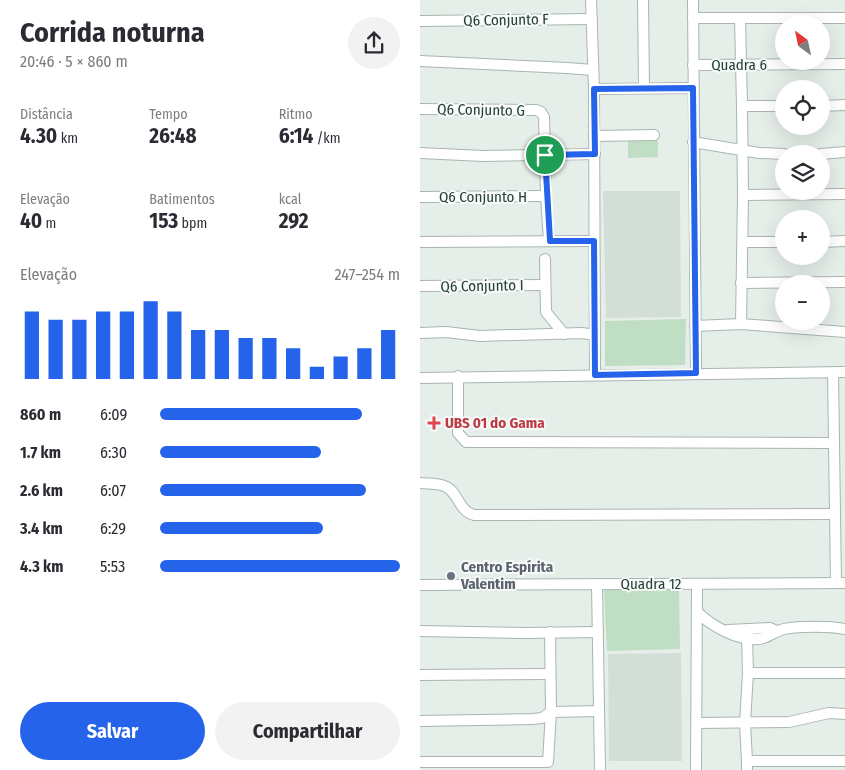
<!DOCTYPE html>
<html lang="pt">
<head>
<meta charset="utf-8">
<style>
  body { margin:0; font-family:"Fira Sans Condensed",sans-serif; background:#f2f2f3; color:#2b2b33; height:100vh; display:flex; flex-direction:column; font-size:19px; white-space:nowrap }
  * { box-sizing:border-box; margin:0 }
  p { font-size:16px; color:#7c7c81 }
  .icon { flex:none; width:28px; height:28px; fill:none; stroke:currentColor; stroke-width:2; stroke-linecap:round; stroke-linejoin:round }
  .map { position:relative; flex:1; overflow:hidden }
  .drawer { display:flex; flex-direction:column; background:#fff; width:420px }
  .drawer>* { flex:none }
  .needle { width:32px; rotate:327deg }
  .buttons { position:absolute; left:355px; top:15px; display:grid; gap:10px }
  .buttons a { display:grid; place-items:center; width:55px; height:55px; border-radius:50%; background:#fff; box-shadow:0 5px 20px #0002; font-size:25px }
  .pin { position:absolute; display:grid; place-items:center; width:42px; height:42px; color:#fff; margin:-21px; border:2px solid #fff; border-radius:50%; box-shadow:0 1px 5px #0007 }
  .round { display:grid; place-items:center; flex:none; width:52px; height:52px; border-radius:26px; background:#f2f2f3 }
  .head { display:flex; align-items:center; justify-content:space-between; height:85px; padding:0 20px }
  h1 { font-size:28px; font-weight:700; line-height:38px }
  .figures { display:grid; grid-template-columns:repeat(3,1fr); gap:8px; height:85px; padding:5px 20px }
  .figures div { display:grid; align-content:center }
  .figures b { font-size:21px; font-weight:700 }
  .figures small { font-size:14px; font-weight:400 }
  .figures p { font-size:14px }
  .chart { height:140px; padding:10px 20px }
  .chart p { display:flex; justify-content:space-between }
  .chart svg { width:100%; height:90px; margin-top:5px; stroke:#2563eb; stroke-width:6 }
  .button { display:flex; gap:10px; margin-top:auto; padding:10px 20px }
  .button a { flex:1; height:58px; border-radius:30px; background:#2563eb; color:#fff; font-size:20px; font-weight:700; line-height:58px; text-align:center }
  .button a+a { background:#f2f2f3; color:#2b2b33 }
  ul { padding:0 20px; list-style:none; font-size:16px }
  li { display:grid; grid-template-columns:80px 60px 1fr; align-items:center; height:38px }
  li i { height:12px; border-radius:6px; background:#2563eb }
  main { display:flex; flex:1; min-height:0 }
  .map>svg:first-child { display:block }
  .built { fill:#d4ded8 }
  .green { fill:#c0dec4 }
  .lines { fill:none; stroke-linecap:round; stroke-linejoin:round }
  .minor-casing { stroke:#a8b6af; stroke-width:12 }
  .minor { stroke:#fff; stroke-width:10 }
  .route-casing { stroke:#fff; stroke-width:10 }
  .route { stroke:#2563eb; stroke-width:6 }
  .health-dot { fill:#e0444e; stroke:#f6faf8; stroke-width:2 }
  .worship-dot { fill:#6b7280; stroke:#f6faf8; stroke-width:2 }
  .labels { text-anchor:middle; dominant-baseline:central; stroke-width:4; stroke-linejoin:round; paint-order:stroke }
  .street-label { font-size:15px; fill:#254035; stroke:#f6faf8 }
  .health-label { font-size:15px; font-weight:bold; fill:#be3a42; stroke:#f6faf8; text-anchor:start }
  .worship-label { font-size:15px; font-weight:bold; fill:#5b616d; stroke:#f6faf8; text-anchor:start }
</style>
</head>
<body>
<main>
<section class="drawer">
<div class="head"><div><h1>Corrida noturna</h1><p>20:46 · 5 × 860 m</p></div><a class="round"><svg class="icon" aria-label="share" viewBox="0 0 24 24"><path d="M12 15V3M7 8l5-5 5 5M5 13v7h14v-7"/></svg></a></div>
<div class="figures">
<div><p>Distância</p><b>4.30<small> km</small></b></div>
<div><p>Tempo</p><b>26:48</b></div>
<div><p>Ritmo</p><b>6:14<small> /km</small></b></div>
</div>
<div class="figures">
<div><p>Elevação</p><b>40<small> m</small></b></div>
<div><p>Batimentos</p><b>153<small> bpm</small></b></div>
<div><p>kcal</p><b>292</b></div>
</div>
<div class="chart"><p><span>Elevação</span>247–254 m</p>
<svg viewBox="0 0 160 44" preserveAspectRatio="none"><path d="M5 44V11M15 44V15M25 44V15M35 44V11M45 44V11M55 44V6M65 44V11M75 44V20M85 44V20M95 44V24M105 44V24M115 44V29M125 44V38M135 44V33M145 44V29M155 44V20"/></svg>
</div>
<ul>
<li><b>860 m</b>6:09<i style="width:84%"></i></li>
<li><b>1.7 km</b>6:30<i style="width:67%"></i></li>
<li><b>2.6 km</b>6:07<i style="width:86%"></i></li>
<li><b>3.4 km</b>6:29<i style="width:68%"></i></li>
<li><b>4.3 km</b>5:53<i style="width:100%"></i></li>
</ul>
<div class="button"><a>Salvar</a><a>Compartilhar</a></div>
</section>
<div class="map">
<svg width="425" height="770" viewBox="0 0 425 770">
  <rect width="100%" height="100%" fill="#e6eee9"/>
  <!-- built -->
  <g class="built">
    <path d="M183 191H260L261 317 186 318Z"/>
    <path d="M261 653 262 761H189L188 654Z"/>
  </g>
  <!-- green -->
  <g class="green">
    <path d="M208 140H238V157L208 158Z"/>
    <path d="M266 319 265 365 185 366V321Z"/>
    <path d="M259 588 260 649 187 651 184 589Z"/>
  </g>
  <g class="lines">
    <defs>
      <g id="minor">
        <path d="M171 0 174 89 175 375"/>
        <path d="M223 0 224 88"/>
        <path d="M273 0 276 373"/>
        <path d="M273 18H425"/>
        <path d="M320 18 322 106H364"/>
        <path d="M0 21 172 19"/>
        <path d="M0 61 147 68 173 70"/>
        <path d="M273 65 425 64"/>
        <path d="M174 89 273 88"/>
        <path d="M322 106 323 195 425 194"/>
        <path d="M401 106 425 105"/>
        <path d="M0 109 116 110 121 112 124 117 126 196 129 241"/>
        <path d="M174 136 234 135"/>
        <path d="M273 142 339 153 364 154"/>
        <path d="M0 153 63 156 175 154"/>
        <path d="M401 154 425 152"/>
        <path d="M0 197 126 196"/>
        <path d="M0 242 174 241"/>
        <path d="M323 242H364"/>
        <path d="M401 242 425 241"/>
        <path d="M125 259 126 312 144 334"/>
        <path d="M321 283 425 282"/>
        <path d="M0 286 124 285"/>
        <path d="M321 324 323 195"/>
        <path d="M275 326 321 324 425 332"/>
        <path d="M0 333 26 332 60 336 162 333 175 335"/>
        <path d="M413 372 416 583"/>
        <path d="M38 376V433L46 442 414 443"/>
        <path d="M0 378 425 372"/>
        <path d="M0 483C7 484 17 483 24 486 38 490 38 511 54 515L415 514"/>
        <path d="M177 584 180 770"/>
        <path d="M0 585 425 583"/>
        <path d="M277 612C292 626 317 641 339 639 348 638 355 631 364 629 379 626 410 626 425 629"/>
        <path d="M308 630 350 628 357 631"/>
        <path d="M0 631 106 633 178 632"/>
        <path d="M327 637 328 673H425"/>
        <path d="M0 675 129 674"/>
        <path d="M0 721 112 719 122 718 131 712 179 711"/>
        <path d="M277 723 369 722 409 713 425 714"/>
        <path d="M327 761 325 723 328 673"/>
        <path d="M0 762H128L131 712 130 632"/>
        <path d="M276 770 277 584"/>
        <path d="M327 770V761H425"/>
      </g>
    </defs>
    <!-- minor casing -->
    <use href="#minor" class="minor-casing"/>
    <!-- minor -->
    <use href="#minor" class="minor"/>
  </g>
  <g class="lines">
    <defs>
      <path id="route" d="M273 88 276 373 175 375 174 241H130L125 155 175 154 174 89Z"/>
    </defs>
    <!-- route casing -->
    <use href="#route" class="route-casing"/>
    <!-- route -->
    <use href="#route" class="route"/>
  </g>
  <!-- markers -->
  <path class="health-dot" d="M11.5 415.5h5v5h5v5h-5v5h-5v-5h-5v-5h5z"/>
  <circle class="worship-dot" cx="31" cy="576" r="5"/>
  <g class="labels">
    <!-- street labels -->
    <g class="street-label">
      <text transform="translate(86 20) rotate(-1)">Q6 Conjunto F</text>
      <text x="319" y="65">Quadra 6</text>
      <text transform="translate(61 110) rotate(1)">Q6 Conjunto G</text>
      <text x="63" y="197">Q6 Conjunto H</text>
      <text transform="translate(62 286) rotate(-1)">Q6 Conjunto I</text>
      <text x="231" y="584">Quadra 12</text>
    </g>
    <!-- health labels -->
    <g class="health-label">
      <text x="25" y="423">UBS 01 do Gama</text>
    </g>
    <!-- worship labels -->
    <g class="worship-label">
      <text x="41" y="567">Centro Espírita<tspan x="41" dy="17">Valentim</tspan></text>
    </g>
  </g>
</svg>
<div class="buttons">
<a><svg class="needle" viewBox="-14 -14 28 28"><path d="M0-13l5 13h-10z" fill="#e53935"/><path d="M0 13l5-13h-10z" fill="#7c7c81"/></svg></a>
<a><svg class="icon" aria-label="locate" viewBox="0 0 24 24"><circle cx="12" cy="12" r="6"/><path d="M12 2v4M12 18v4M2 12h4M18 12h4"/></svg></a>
<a><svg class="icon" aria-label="layers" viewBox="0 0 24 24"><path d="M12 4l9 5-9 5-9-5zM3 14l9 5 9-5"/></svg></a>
<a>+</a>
<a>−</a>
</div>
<div class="pin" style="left:125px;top:155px;background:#1e9e55"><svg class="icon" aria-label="arrive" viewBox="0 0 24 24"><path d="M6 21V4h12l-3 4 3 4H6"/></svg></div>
</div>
</main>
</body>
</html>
